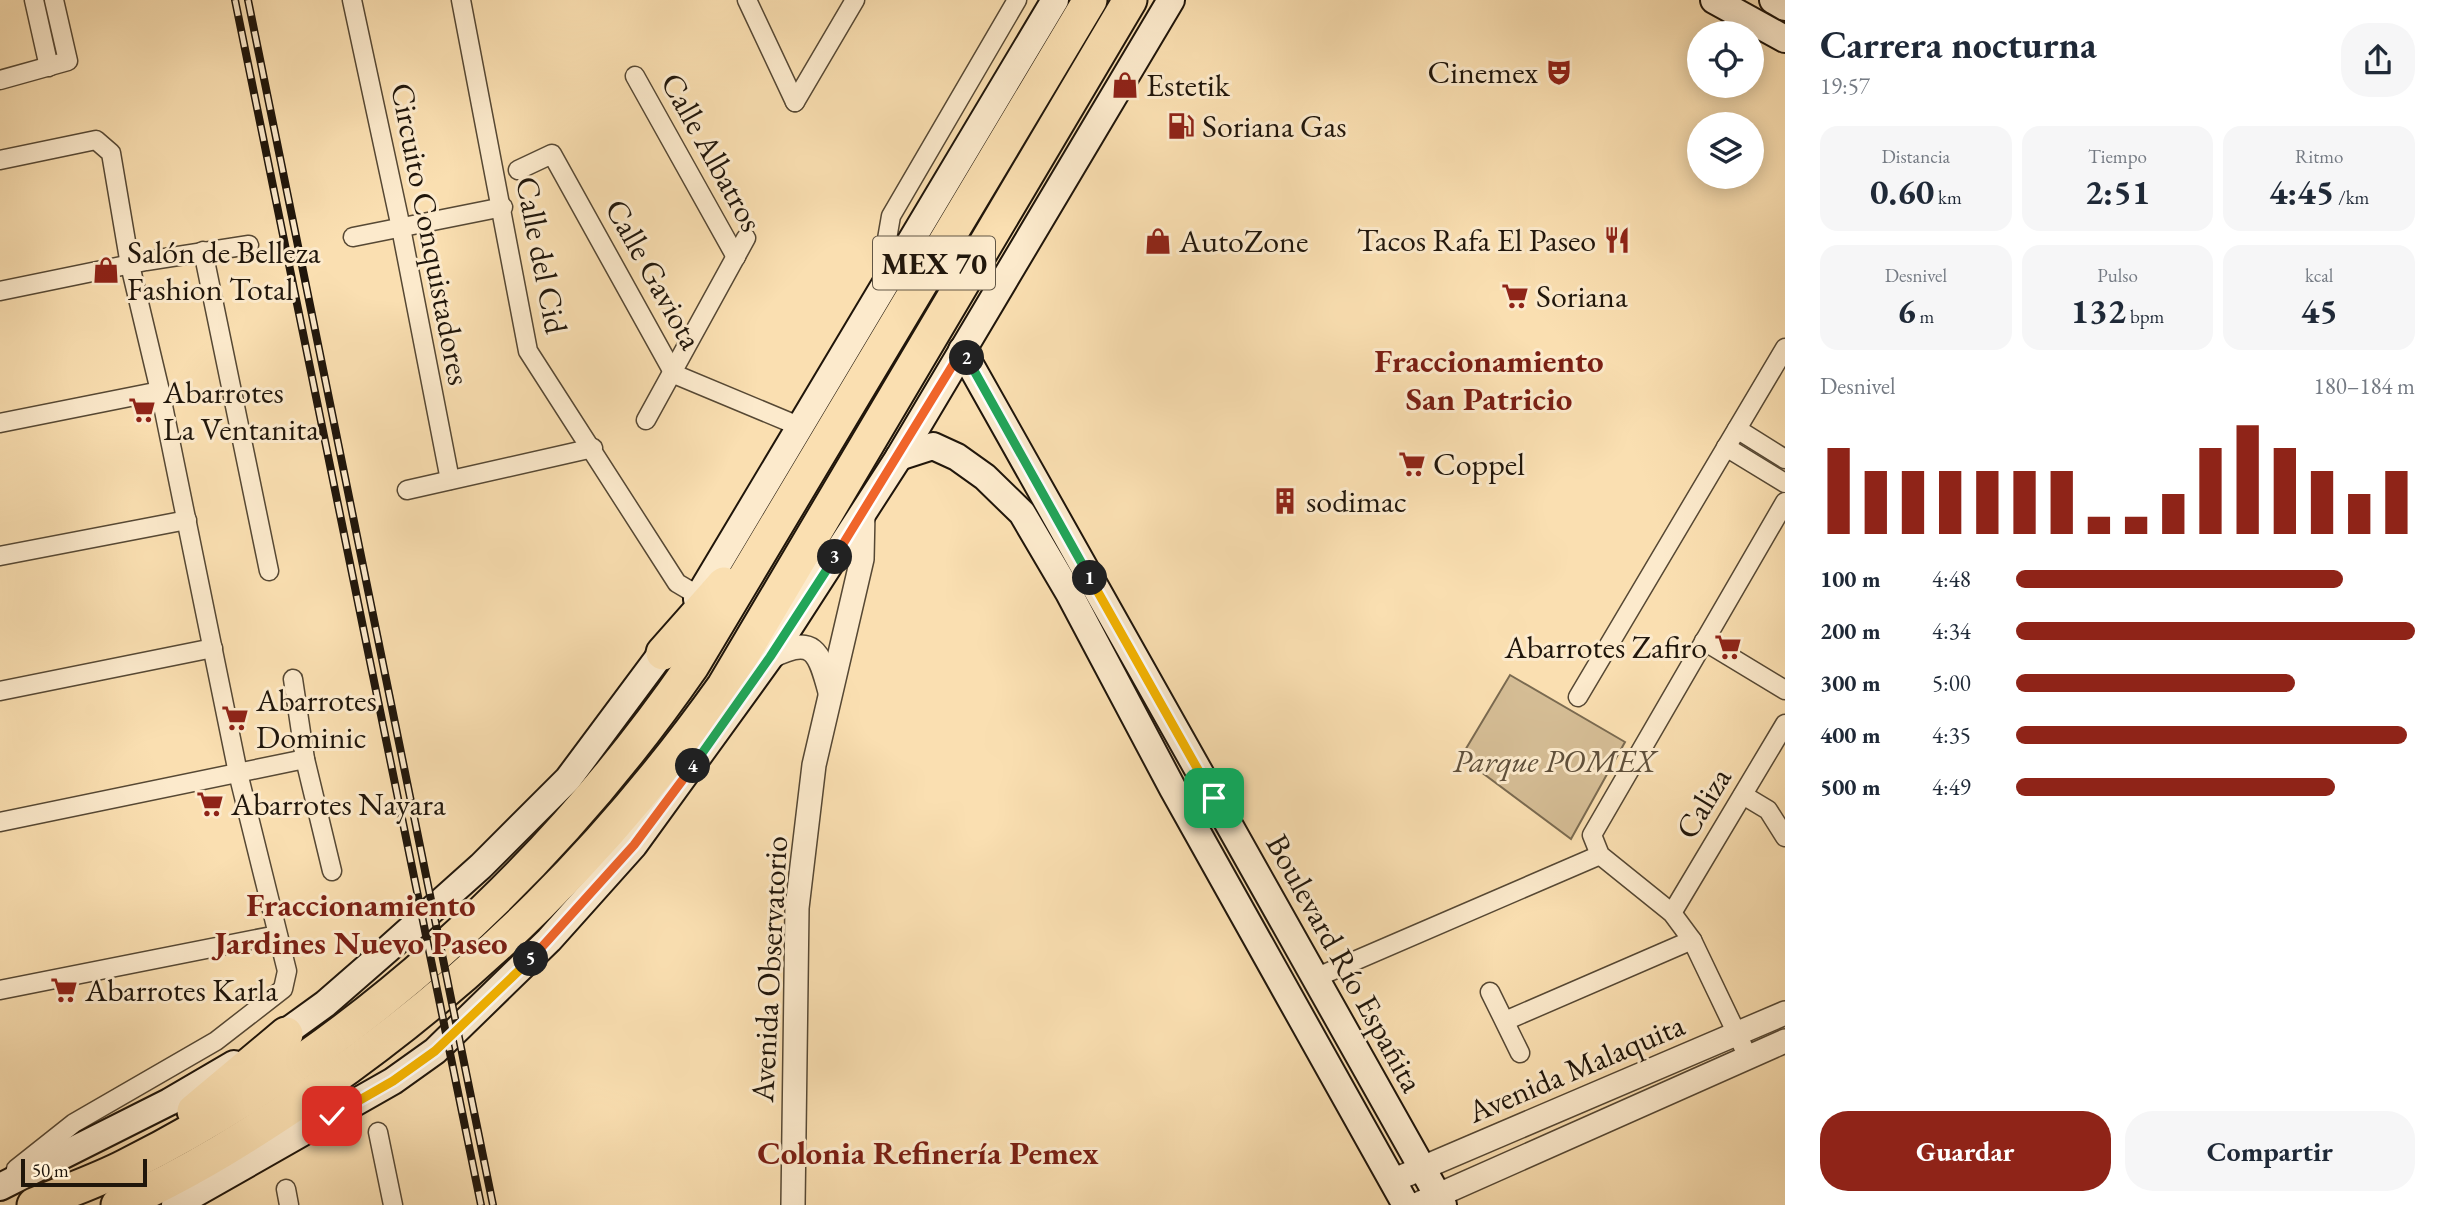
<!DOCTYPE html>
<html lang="es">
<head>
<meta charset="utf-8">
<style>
  body { margin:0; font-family:"EB Garamond",serif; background:#f6f6f7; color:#1f2937; height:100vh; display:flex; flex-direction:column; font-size:26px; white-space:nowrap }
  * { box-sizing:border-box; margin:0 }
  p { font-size:23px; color:#747a83 }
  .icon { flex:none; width:38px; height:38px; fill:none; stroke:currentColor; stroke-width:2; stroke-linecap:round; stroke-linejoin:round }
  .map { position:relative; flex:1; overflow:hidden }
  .panel { display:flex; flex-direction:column; background:#fff; width:665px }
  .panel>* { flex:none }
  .tools { position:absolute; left:1687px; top:21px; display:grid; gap:14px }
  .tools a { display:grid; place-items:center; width:77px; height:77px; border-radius:50%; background:#fff; box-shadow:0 4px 18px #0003; font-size:35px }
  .scale { position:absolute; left:21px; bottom:18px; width:126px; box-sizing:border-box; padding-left:7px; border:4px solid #20160b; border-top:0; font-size:19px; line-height:24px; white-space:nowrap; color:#20160b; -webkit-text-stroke:5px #fceacc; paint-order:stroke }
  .pin { position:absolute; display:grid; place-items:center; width:60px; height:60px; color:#fff; margin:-30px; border-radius:14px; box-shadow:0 4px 10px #0006 }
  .km { position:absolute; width:35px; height:35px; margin:-18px; border-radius:50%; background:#222; color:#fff; font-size:19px; line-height:35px; text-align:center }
  .round { display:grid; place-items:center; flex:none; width:74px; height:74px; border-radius:28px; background:#f6f6f7 }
  .headline { display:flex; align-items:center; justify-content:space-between; height:119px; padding:0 35px }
  h1 { font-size:38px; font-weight:700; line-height:52px }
  .stats { display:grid; grid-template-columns:repeat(3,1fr); gap:10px; height:119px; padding:7px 35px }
  .stats div { display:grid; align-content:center; border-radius:18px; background:#f6f6f7; text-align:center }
  .stats b { font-size:35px; font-weight:700 }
  .stats small { font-size:19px; font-weight:400 }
  .stats p { font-size:19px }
  .chart { height:196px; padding:14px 35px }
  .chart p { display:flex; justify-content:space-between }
  .chart svg { width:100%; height:126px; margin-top:7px; stroke:#8f2418; stroke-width:6 }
  .primary-button { display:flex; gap:14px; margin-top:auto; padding:14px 35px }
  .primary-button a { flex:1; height:80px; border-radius:28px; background:#8f2418; color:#fff; font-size:28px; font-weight:700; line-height:80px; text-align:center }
  .primary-button a+a { background:#f6f6f7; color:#1f2937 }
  ul { padding:0 35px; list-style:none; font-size:23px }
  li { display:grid; grid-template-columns:112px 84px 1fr; align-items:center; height:52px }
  li i { height:18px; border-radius:9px; background:#8f2418 }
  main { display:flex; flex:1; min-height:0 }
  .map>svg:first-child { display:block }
  .green { fill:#d5bd95; stroke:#7a6a50; stroke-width:2 }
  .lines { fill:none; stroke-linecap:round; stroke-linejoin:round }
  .minor-casing { stroke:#564834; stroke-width:21 }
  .tertiary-casing { stroke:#564834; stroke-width:26 }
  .secondary-casing { stroke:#20160b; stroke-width:30 }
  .motorway-casing { stroke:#20160b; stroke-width:37 }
  .minor { stroke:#fceacc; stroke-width:18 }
  .tertiary { stroke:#fceacc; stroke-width:23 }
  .secondary { stroke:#fceacc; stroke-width:26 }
  .motorway { stroke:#fadfb1; stroke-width:33 }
  .rail-casing { stroke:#20160b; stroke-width:8 }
  .rail { stroke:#fceacc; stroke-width:5; stroke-dasharray:16; stroke-linecap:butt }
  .split-1-casing { stroke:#fff; stroke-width:14 }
  .split-2-casing { stroke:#fff; stroke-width:14 }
  .split-3-casing { stroke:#fff; stroke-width:14 }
  .split-4-casing { stroke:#fff; stroke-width:14 }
  .split-5-casing { stroke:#fff; stroke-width:14 }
  .split-6-casing { stroke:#fff; stroke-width:14 }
  .split-1 { stroke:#f5b400; stroke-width:9 }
  .split-2 { stroke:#22a559; stroke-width:9 }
  .split-3 { stroke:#f0652b; stroke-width:9 }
  .split-4 { stroke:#22a559; stroke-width:9 }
  .split-5 { stroke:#f0652b; stroke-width:9 }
  .split-6 { stroke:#f5b400; stroke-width:9 }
  .labels { text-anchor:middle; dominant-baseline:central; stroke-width:6; stroke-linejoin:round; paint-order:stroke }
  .shield { fill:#fceacc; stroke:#625645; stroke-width:2 }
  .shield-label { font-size:30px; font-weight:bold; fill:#20160b }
  .poi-label { font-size:32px; fill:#20160b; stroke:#fceacc; text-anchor:start }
  .street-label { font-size:32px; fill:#20160b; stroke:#fceacc }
  .park-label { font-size:32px; font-style:italic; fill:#5f503b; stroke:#fceacc }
  .neighbourhood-label { font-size:33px; font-weight:bold; fill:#7a1f14; stroke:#fceacc }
</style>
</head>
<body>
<main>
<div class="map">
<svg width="1785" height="1205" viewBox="0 0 1785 1205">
  <rect width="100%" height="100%" fill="#fadfb1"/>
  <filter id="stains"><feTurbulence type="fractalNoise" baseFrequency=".00286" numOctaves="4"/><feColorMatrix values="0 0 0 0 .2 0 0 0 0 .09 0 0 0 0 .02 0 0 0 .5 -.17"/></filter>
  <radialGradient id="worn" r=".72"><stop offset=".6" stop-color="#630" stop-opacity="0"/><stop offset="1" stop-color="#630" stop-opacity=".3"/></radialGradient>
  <!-- green -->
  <path class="green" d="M1510 675 1625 742 1571 839 1461 757Z"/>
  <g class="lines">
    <defs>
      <g id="minor">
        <path d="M34 0 49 67"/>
        <path d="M352 0 401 228 450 480"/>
        <path d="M461 0 528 351 677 583 699 596"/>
        <path d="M747 0 795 102"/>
        <path d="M635 76 736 257"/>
        <path d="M0 80 68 61 54 0"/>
        <path d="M795 102 855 0"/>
        <path d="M0 160 96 140 111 153 130 265 160 391 238 773 287 971 283 989 216 1041 74 1123 16 1169"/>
        <path d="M518 170 552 154 674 374 801 427"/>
        <path d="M353 237 503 207"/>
        <path d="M203 251 269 571"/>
        <path d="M894 272 887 239 891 216 1017 0"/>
        <path d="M0 291 146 261 249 245"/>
        <path d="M646 420 746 238"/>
        <path d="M0 423 160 391"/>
        <path d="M1737 429 1785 459"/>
        <path d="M1726 447 1785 483"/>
        <path d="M407 490 593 448"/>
        <path d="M0 556 187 520"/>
        <path d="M1704 641 1785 690"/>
        <path d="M293 679 305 759 332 871"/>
        <path d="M0 691 213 648"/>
        <path d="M1578 697 1785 348"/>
        <path d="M1743 795 1768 810 1785 837"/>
        <path d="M0 822 305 759"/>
        <path d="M1672 913 1785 724"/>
        <path d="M1315 978 1600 855"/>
        <path d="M0 990 277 935"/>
        <path d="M1490 992 1520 1053"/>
        <path d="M1505 1021 1692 940"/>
        <path d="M1748 1057 1692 940 1672 913 1600 855 1592 835 1785 502"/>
        <path d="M378 1132 393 1205"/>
        <path d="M286 1189 289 1205"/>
      </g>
      <g id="tertiary">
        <path d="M770 657C814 635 819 651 830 692"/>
        <path d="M1392 1181 1785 1013"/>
        <path d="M793 1205 797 908 814 765 862 559 863 512"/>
        <path d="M1416 1205 1785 1041"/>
      </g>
      <g id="secondary">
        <path d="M1714 0 1785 39"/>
        <path d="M1773 0 1785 7"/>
        <path d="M962 350 1443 1205"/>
        <path d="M899 457 933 446 957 457 985 477 1022 513 1069 593 1173 789 1406 1205"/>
        <path d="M697 599 1055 0"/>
        <path d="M271 1043 325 1004 387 950 481 866 568 779 673 638"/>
        <path d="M0 1187 169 1102 234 1064"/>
        <path d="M175 1205 393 1081 435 1051 549 940 634 845 770 657 899 457 1171 0"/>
      </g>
      <g id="motorway">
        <path d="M663 653 724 584"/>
        <path d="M194 1111 286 1034"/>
        <path d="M34 1205C64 1192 97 1181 126 1166 353 1052 548 874 692 666L1090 0"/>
        <path d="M118 1205C189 1174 255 1132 319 1088 481 975 609 847 724 686L1130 0"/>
      </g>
    </defs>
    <!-- minor casing -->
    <use href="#minor" class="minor-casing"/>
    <!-- tertiary casing -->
    <use href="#tertiary" class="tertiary-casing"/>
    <!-- secondary casing -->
    <use href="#secondary" class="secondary-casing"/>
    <!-- motorway casing -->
    <use href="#motorway" class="motorway-casing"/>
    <!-- minor -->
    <use href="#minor" class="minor"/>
    <!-- tertiary -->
    <use href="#tertiary" class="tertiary"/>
    <!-- secondary -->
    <use href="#secondary" class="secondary"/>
    <!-- motorway -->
    <use href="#motorway" class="motorway"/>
    <defs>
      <g id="rail">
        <path d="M235 0 481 1205"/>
        <path d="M248 0 493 1205"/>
      </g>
    </defs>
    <!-- rail casing -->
    <use href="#rail" class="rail-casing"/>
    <!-- rail -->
    <use href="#rail" class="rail"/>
  </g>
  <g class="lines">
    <defs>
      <path id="split-1" d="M1090 578 1214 798"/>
      <path id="split-2" d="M967 358 1090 578"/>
      <path id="split-3" d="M835 557 962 350 967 358"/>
      <path id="split-4" d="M693 766 770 657 835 557"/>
      <path id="split-5" d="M531 959 634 845 693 766"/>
      <path id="split-6" d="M332 1116 393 1081 435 1051 531 959"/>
    </defs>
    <!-- split-1 casing -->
    <use href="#split-1" class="split-1-casing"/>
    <!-- split-2 casing -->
    <use href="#split-2" class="split-2-casing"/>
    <!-- split-3 casing -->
    <use href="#split-3" class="split-3-casing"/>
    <!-- split-4 casing -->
    <use href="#split-4" class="split-4-casing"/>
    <!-- split-5 casing -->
    <use href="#split-5" class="split-5-casing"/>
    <!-- split-6 casing -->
    <use href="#split-6" class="split-6-casing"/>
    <!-- split-1 -->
    <use href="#split-1" class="split-1"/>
    <!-- split-2 -->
    <use href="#split-2" class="split-2"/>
    <!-- split-3 -->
    <use href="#split-3" class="split-3"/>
    <!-- split-4 -->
    <use href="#split-4" class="split-4"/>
    <!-- split-5 -->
    <use href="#split-5" class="split-5"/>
    <!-- split-6 -->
    <use href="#split-6" class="split-6"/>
  </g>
  <!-- icons -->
  <defs>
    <symbol id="theatre-bare" viewBox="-9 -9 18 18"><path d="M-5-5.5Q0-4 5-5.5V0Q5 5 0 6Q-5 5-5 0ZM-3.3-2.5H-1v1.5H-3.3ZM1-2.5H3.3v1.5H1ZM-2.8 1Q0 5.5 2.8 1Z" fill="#8f2418" stroke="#fceacc" stroke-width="2.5" paint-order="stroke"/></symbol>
    <symbol id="shop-bare" viewBox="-9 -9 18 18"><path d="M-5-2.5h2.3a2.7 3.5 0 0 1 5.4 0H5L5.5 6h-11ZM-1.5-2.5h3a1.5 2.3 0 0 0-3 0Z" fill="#8f2418" stroke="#fceacc" stroke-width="2.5" paint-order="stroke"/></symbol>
    <symbol id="fuel-bare" viewBox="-9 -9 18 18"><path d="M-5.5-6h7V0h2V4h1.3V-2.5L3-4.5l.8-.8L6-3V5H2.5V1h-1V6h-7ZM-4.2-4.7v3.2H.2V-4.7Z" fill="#8f2418" stroke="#fceacc" stroke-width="2.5" paint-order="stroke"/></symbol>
    <symbol id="restaurant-bare" viewBox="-9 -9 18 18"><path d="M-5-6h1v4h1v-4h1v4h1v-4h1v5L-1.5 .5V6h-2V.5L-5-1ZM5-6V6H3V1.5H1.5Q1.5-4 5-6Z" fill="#8f2418" stroke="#fceacc" stroke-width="2.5" paint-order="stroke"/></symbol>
    <symbol id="supermarket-bare" viewBox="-9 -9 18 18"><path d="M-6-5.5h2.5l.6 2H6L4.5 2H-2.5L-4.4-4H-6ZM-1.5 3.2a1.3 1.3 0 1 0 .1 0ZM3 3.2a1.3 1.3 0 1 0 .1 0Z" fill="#8f2418" stroke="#fceacc" stroke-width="2.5" paint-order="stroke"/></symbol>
    <symbol id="building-bare" viewBox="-9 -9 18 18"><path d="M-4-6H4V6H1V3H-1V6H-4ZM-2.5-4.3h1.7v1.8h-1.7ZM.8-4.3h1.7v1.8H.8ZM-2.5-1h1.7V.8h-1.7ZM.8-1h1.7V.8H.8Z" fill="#8f2418" stroke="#fceacc" stroke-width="2.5" paint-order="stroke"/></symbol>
  </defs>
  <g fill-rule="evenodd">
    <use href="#theatre-bare" x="1540" y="53" width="38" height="38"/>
    <use href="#shop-bare" x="1106" y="66" width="38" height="38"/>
    <use href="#fuel-bare" x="1162" y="107" width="38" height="38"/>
    <use href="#restaurant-bare" x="1598" y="221" width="38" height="38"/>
    <use href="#shop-bare" x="1139" y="222" width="38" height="38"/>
    <use href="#shop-bare" x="87" y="251" width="38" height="38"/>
    <use href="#supermarket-bare" x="1496" y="277" width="38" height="38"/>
    <use href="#supermarket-bare" x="123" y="391" width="38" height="38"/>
    <use href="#supermarket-bare" x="1393" y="445" width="38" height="38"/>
    <use href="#building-bare" x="1266" y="482" width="38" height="38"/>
    <use href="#supermarket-bare" x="1709" y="628" width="38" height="38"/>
    <use href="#supermarket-bare" x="216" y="699" width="38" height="38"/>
    <use href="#supermarket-bare" x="191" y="785" width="38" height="38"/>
    <use href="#supermarket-bare" x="45" y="971" width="38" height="38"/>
  </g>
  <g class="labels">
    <!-- shield labels -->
    <rect class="shield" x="873" y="236.5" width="122" height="53" rx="5"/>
    <g class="shield-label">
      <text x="934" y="263">MEX 70</text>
    </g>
    <!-- poi labels -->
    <g class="poi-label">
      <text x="1538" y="72" text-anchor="end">Cinemex</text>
      <text x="1146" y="85">Estetik</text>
      <text x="1202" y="126">Soriana Gas</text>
      <text x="1596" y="240" text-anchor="end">Tacos Rafa El Paseo</text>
      <text x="1179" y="241">AutoZone</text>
      <text x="127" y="252">Salón de Belleza<tspan x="127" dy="37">Fashion Total</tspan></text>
      <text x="1536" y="296">Soriana</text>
      <text x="163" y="392">Abarrotes<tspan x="163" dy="37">La Ventanita</tspan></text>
      <text x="1433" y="464">Coppel</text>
      <text x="1306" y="501">sodimac</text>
      <text x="1707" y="647" text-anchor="end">Abarrotes Zafiro</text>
      <text x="256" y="700">Abarrotes<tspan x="256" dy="37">Dominic</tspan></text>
      <text x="231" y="804">Abarrotes Nayara</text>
      <text x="85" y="990">Abarrotes Karla</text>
    </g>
    <!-- street labels -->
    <g class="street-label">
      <text transform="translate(712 152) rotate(61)">Calle Albatros</text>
      <text transform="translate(431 234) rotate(79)">Circuito Conquistadores</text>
      <text transform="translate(542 255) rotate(79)">Calle del Cid</text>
      <text transform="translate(654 274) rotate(61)">Calle Gaviota</text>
      <text transform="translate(1703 803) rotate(-59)">Caliza</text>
      <text transform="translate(1345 963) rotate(61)">Boulevard Río Españita</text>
      <text transform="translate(769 969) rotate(-87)">Avenida Observatorio</text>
      <text transform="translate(1576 1068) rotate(-23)">Avenida Malaquita</text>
    </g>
    <!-- park labels -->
    <g class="park-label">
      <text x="1554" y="761">Parque POMEX</text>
    </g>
    <!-- neighbourhood labels -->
    <g class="neighbourhood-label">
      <text x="1489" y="360">Fraccionamiento<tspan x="1489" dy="38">San Patricio</tspan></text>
      <text x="361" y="904">Fraccionamiento<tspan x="361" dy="38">Jardines Nuevo Paseo</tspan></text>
      <text x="928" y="1152">Colonia Refinería Pemex</text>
    </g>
  </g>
  <rect width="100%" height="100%" filter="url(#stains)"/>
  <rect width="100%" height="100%" fill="url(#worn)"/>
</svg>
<div class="tools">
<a><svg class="icon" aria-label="locate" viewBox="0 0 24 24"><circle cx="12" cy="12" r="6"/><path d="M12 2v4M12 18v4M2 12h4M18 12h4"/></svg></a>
<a><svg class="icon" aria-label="layers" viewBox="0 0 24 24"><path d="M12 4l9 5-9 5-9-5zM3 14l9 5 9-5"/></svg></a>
</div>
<div class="scale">50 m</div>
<div class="pin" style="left:1214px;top:798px;background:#1e9e55"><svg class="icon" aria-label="arrive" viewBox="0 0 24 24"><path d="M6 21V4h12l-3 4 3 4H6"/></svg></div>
<div class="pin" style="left:332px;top:1116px;background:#d93025"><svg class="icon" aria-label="check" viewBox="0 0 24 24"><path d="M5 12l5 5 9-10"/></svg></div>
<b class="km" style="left:1090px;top:578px">1</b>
<b class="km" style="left:967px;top:358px">2</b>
<b class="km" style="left:835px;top:557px">3</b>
<b class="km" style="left:693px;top:766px">4</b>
<b class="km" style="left:531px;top:959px">5</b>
</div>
<section class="panel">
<div class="headline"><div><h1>Carrera nocturna</h1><p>19:57</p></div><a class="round"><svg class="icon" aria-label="share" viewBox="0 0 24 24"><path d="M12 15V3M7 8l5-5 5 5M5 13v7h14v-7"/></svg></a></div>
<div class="stats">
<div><p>Distancia</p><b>0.60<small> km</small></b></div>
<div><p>Tiempo</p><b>2:51</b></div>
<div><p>Ritmo</p><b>4:45<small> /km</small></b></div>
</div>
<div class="stats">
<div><p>Desnivel</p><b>6<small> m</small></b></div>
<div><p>Pulso</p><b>132<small> bpm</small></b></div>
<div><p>kcal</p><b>45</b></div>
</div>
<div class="chart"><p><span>Desnivel</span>180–184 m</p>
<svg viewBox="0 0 160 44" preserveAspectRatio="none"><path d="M5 44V14M15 44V22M25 44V22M35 44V22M45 44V22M55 44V22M65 44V22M75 44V38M85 44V38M95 44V30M105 44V14M115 44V6M125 44V14M135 44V22M145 44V30M155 44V22"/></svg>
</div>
<ul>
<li><b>100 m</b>4:48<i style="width:82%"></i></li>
<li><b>200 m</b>4:34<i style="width:100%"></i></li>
<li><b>300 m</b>5:00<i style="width:70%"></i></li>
<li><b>400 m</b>4:35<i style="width:98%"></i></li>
<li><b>500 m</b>4:49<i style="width:80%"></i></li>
</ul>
<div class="primary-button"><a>Guardar</a><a>Compartir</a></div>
</section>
</main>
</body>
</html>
